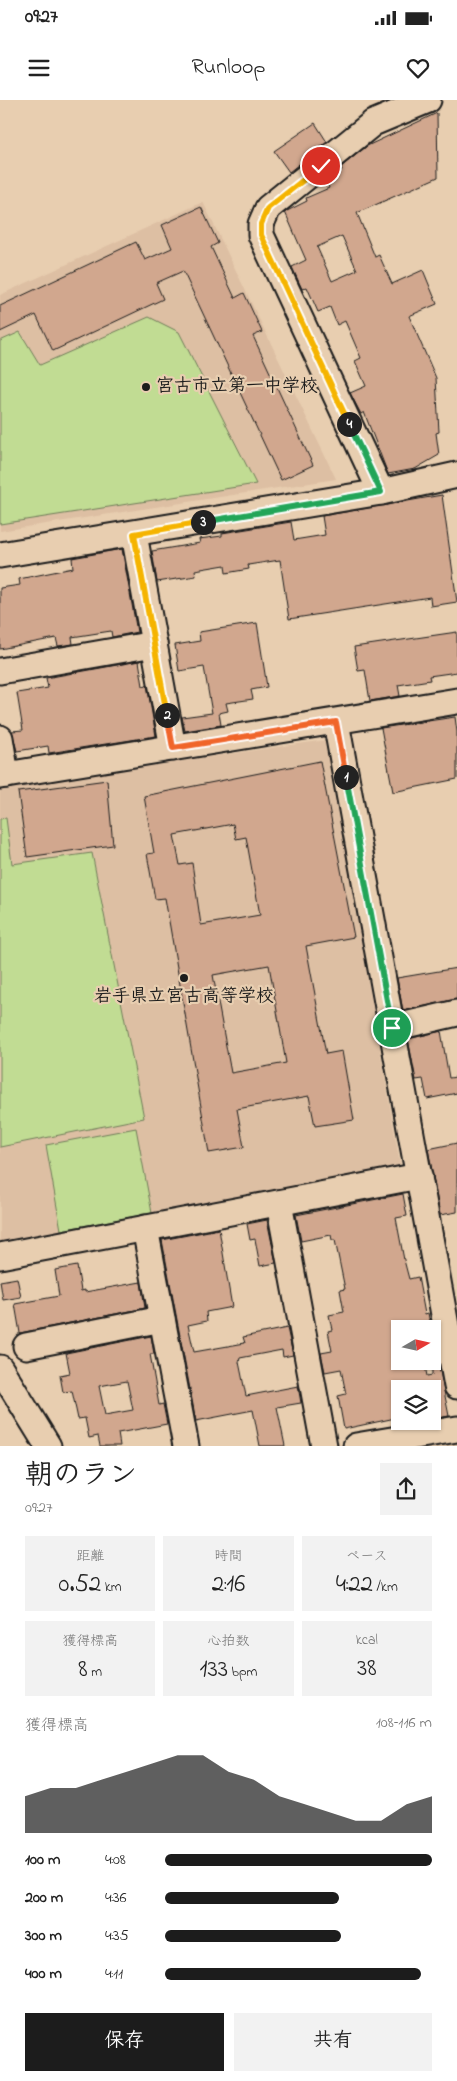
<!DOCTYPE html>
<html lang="ja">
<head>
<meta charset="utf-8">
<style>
  body { margin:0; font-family:"Indie Flower","Klee One",sans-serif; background:#f2f2f2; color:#222; height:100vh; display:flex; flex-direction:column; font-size:19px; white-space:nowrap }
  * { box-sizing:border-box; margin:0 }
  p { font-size:16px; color:#767676 }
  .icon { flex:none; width:28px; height:28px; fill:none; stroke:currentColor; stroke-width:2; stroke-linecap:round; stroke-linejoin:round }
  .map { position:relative; height:1346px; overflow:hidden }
  .details { display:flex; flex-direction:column; background:#fff; flex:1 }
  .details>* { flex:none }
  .needle { width:32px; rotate:81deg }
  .tools { position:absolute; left:391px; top:1220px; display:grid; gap:10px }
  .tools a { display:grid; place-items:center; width:50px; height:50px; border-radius:0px; background:#fff; box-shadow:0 1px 4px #0004; font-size:25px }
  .pin { position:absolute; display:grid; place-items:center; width:42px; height:42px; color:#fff; margin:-21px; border:2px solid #fff; border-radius:50%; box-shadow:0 1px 5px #0007 }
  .km { position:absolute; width:25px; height:25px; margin:-12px; border-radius:50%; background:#222; color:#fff; font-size:14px; line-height:25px; text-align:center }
  .round { display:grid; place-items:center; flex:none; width:52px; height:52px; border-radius:0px; background:#f2f2f2 }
  .overview { display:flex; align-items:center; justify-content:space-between; height:85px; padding:0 25px }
  h1 { font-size:28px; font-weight:600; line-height:38px }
  .metrics { display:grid; grid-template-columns:repeat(3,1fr); gap:8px; height:85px; padding:5px 25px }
  .metrics div { display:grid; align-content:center; border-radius:0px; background:#f2f2f2; text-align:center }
  .metrics b { font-size:25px; font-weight:600 }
  .metrics small { font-size:14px; font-weight:400 }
  .metrics p { font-size:14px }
  .chart { height:140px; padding:10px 25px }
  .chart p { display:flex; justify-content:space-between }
  .chart svg { width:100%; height:90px; margin-top:5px; fill:#1c1c1c; opacity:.7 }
  .primary-button { display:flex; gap:10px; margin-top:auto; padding:10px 25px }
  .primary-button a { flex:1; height:58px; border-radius:0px; background:#1c1c1c; color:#fff; font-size:20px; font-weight:600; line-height:58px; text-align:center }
  .primary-button a+a { background:#f2f2f2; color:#222 }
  ul { padding:0 25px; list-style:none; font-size:16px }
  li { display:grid; grid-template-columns:80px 60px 1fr; align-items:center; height:38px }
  li i { height:12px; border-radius:6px; background:#1c1c1c }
  .status { display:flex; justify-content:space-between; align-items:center; height:35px; padding:0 25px; background:#fff; direction:ltr }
  .status svg { height:14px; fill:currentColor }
  header { display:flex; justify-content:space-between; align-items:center; height:65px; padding:0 25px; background:#fff; font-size:22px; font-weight:600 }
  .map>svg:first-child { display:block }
  .built { fill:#ddbfa3 }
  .grass { fill:#c1dc93; stroke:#6e7c58 }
  .building { fill:#d1a78e; stroke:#1c1c1c; fill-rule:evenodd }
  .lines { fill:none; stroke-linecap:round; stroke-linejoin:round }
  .minor-casing { stroke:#1c1c1c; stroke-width:29 }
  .minor { stroke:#e8ceb0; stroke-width:25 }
  .split-1-casing { stroke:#fff; stroke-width:10 }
  .split-2-casing { stroke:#fff; stroke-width:10 }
  .split-3-casing { stroke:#fff; stroke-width:10 }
  .split-4-casing { stroke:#fff; stroke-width:10 }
  .split-5-casing { stroke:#fff; stroke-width:10 }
  .split-1 { stroke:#22a559; stroke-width:6 }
  .split-2 { stroke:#f0652b; stroke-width:6 }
  .split-3 { stroke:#f5b400; stroke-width:6 }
  .split-4 { stroke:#22a559; stroke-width:6 }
  .split-5 { stroke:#f5b400; stroke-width:6 }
  .poi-dot { fill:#1c1c1c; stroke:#e8ceb0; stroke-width:2 }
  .labels { text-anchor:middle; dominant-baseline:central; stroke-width:4.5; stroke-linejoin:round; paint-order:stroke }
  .poi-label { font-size:18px; font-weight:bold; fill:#1c1c1c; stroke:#e8ceb0; text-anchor:start }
</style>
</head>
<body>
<div class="status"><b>09:27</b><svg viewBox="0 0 49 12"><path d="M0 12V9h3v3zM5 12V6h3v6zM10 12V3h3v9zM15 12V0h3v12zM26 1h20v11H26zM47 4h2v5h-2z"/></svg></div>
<header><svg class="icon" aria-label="menu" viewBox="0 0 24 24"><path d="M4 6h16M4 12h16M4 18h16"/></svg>Runloop<svg class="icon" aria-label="heart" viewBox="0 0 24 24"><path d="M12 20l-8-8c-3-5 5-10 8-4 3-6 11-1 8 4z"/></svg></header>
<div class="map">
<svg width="457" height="1346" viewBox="0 0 457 1346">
  <rect width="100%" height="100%" fill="#e8ceb0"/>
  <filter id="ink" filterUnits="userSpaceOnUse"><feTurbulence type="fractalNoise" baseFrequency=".02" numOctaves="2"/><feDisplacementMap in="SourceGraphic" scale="10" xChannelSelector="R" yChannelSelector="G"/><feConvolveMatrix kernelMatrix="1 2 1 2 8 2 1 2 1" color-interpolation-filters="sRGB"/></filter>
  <g filter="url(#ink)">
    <!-- built -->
    <g class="built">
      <path d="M203 102 336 379 0 431V195Z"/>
      <path d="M327 640 401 1070 0 1146V686Z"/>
    </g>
    <!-- grass -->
    <g class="grass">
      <path d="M149 217 179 232 256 384 0 424V241L20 232 40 265Z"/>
      <path d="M6 718 12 764 92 753 144 1018 0 1047V719Z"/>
      <path d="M136 1028 152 1113 61 1130 46 1045Z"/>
    </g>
    <!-- building -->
    <g class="building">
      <path d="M437 13 438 77 357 113 375 157 379 155 392 184 423 170 437 204 409 216 436 278 439 332 436 333 439 355 415 369 388 374 364 312 361 314 350 293 366 286 355 261 361 258 345 221 337 225 330 207 318 212 307 187 302 189 292 167 306 160 285 112 307 101 306 98 329 88 326 80 342 70 341 67 367 46ZM342 136 357 170 332 181 317 147Z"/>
      <path d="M315 23 327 42 289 72 274 51Z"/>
      <path d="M201 107 218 143 211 147 235 198 244 193 262 232 253 236 313 365 281 380 183 171 156 183 163 199 53 251 36 215 0 232V206L136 142 145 160 172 148 162 125Z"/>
      <path d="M442 395 457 502 431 506 430 497 289 519 280 460 248 465 249 469 226 473 225 465 195 470 196 476 157 482 152 451 200 443 199 439 222 436V433L291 422 294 440 325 435 322 416Z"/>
      <path d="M122 449 137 532 112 537 111 531 72 537 73 544 58 546 56 538 0 549V488L20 485 19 479 73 468 72 458Z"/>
      <path d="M257 523 267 587 251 590 253 599 226 603 228 611 219 613 221 625 185 631 182 617 212 613 204 567 179 571 175 545 200 541 199 532Z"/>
      <path d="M457 532V572L429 576 430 580 398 585 400 596 370 601 365 570 358 571 354 547Z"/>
      <path d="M139 561 143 586 147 585 156 636 49 653 48 646 17 651 12 631 23 630 17 593 48 588 46 578Z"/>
      <path d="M455 617 457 632V679L393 692 381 628Z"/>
      <path d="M320 661 354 837 306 846 326 954 342 951 354 1020 315 1026 309 996 237 1009 244 1047 209 1053 165 798 155 799 147 754 154 753 144 696ZM233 724 236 739 246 737 260 815 201 825 192 763 180 765 174 735ZM269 865 286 963 231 973 213 875Z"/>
      <path d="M107 680 113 745 27 757 18 692Z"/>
      <path d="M457 868V899L403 911 397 878Z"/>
      <path d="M441 931 449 978 457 977V993L427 999 423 979 416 980 408 939Z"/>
      <path d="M457 1043V1112L440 1115 428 1049Z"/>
      <path d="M403 1094 407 1116 396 1118 404 1160 409 1179 418 1177 425 1214 428 1213 431 1229H400V1261H424L427 1276 432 1275V1266H439L449 1316 432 1319V1289H396L400 1317 344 1329 338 1296 346 1294 341 1269 325 1272 321 1253 332 1251 328 1231 332 1230 329 1215 344 1212 340 1190 345 1189 335 1140H332L331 1135 301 1141 296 1115Z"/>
      <path d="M267 1120 276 1163 260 1166 255 1139 250 1140 247 1124Z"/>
      <path d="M219 1129 232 1207 206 1212 207 1221 188 1225 194 1252 245 1243 243 1237 287 1228 293 1255 283 1257 282 1250 240 1258 239 1262 246 1296 298 1286 301 1303 277 1307 285 1346H260L253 1310 196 1321 162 1140Z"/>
      <path d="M77 1166 81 1191 85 1190V1192L141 1182 145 1208 20 1233 15 1204 59 1196 55 1170Z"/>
      <path d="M17 1178 21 1197 3 1200 0 1181Z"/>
      <path d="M151 1236 154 1254H150L159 1305 163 1304 167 1324 118 1333 120 1346H100L98 1336 89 1338 85 1318 78 1319 72 1291 63 1292 60 1275 70 1273 66 1253ZM127 1281 133 1310 105 1315 99 1286Z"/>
    </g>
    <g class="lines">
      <defs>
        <g id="minor">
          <path d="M381 392 261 135V124L268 108 373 23 428 0"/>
          <path d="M134 434 173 648"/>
          <path d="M0 455 381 392 457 375"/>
          <path d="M0 571 154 544"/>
          <path d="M336 622 457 1286"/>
          <path d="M0 638 6 675"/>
          <path d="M0 676 457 601"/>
          <path d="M392 928 457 913"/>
          <path d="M279 1103 324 1346"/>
          <path d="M145 1128 186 1346"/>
          <path d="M0 1156 419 1076"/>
          <path d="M26 1246 162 1219"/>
          <path d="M0 1268 48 1346"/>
          <path d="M356 1346 457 1329"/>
        </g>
      </defs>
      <!-- minor casing -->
      <use href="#minor" class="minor-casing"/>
      <!-- minor -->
      <use href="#minor" class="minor"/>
    </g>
  </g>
  <g class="lines" filter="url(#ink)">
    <defs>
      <path id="split-1" d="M346 677 392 928"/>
      <path id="split-2" d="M167 615 173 648 336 622 346 677"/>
      <path id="split-3" d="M167 615 134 434 203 422"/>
      <path id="split-4" d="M203 422 381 392 349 324"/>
      <path id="split-5" d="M321 66 268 108 261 124V135L349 324"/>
    </defs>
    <!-- split-1 casing -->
    <use href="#split-1" class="split-1-casing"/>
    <!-- split-2 casing -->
    <use href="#split-2" class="split-2-casing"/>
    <!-- split-3 casing -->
    <use href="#split-3" class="split-3-casing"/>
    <!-- split-4 casing -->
    <use href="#split-4" class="split-4-casing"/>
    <!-- split-5 casing -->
    <use href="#split-5" class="split-5-casing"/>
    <!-- split-1 -->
    <use href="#split-1" class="split-1"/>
    <!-- split-2 -->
    <use href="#split-2" class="split-2"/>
    <!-- split-3 -->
    <use href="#split-3" class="split-3"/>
    <!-- split-4 -->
    <use href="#split-4" class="split-4"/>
    <!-- split-5 -->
    <use href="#split-5" class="split-5"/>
  </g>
  <!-- markers -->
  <g class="poi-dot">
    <circle cx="146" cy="287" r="5"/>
    <circle cx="184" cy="878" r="5"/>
  </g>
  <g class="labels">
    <!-- poi labels -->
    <g class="poi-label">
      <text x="156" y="287">宮古市立第一中学校</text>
      <text x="184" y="897" text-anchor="middle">岩手県立宮古高等学校</text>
    </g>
  </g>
</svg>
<div class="tools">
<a><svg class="needle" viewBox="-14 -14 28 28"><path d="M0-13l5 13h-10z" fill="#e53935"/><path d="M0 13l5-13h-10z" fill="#767676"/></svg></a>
<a><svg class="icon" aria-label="layers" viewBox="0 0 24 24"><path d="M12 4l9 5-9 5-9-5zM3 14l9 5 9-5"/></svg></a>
</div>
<div class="pin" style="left:392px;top:928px;background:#1e9e55"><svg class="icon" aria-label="arrive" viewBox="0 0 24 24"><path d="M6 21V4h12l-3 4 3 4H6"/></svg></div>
<div class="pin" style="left:321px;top:66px;background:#d93025"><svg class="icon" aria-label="check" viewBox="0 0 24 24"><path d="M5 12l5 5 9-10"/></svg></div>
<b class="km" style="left:346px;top:677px">1</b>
<b class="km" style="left:167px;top:615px">2</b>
<b class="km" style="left:203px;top:422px">3</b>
<b class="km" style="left:349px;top:324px">4</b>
</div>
<section class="details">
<div class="overview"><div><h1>朝のラン</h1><p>09:27</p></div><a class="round"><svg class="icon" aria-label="share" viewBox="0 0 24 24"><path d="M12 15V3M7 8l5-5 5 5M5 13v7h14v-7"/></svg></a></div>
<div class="metrics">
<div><p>距離</p><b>0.52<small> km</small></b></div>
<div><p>時間</p><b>2:16</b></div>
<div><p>ペース</p><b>4:22<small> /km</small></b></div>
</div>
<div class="metrics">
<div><p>獲得標高</p><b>8<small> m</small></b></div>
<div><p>心拍数</p><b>133<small> bpm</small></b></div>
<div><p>kcal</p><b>38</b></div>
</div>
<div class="chart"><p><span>獲得標高</span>108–116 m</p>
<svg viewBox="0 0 160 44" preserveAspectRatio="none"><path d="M0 44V26L10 22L20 22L30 18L40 14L50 10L60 6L70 6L80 14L90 18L100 26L110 30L120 34L130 38L140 38L150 30L160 26V44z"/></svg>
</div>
<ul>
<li><b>100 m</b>4:08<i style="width:100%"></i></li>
<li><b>200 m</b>4:36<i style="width:65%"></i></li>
<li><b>300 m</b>4:35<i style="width:66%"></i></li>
<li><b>400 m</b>4:11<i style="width:96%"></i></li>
</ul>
<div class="primary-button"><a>保存</a><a>共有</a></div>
</section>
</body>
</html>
